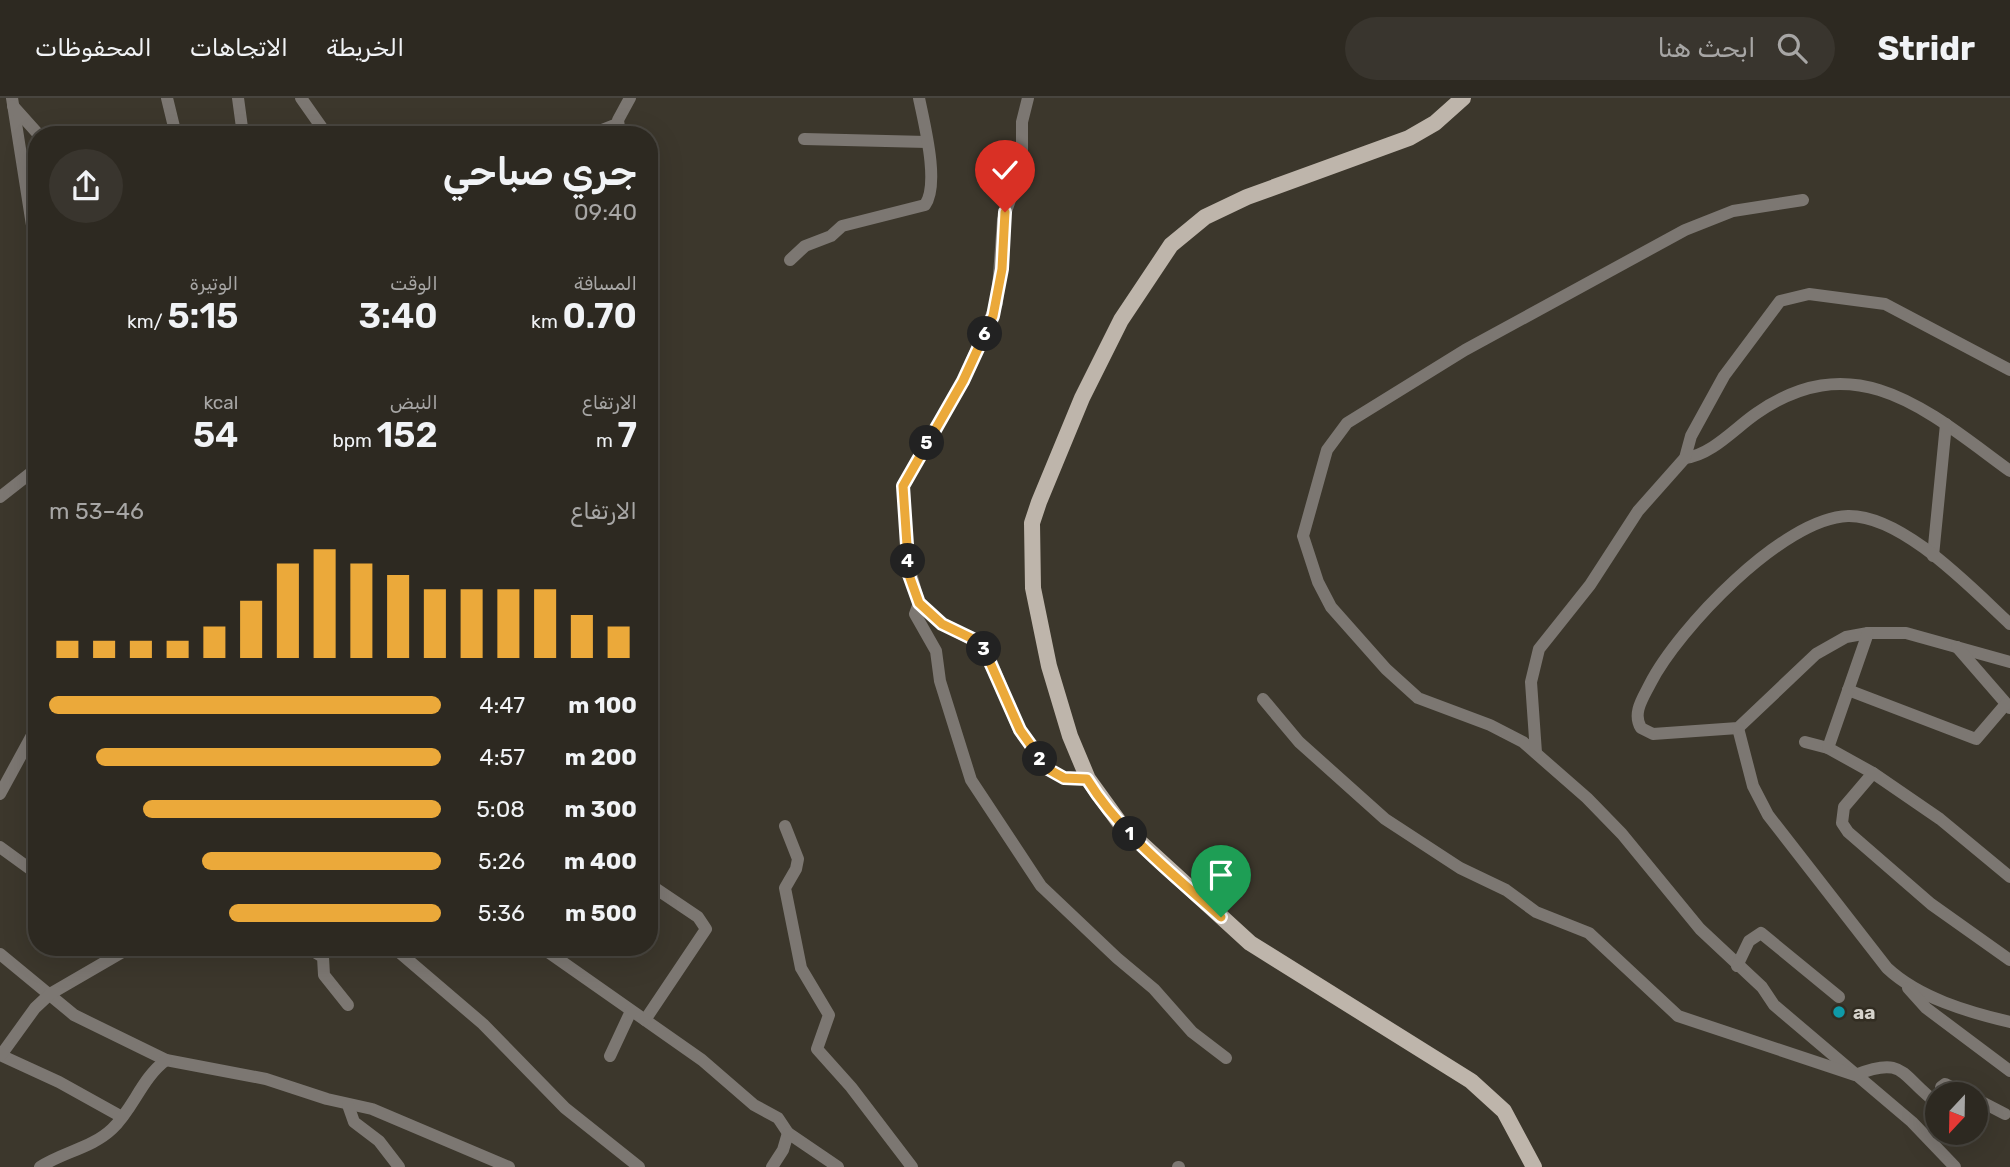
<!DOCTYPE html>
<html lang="ar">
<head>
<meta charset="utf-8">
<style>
  body { margin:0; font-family:Rubik,Cairo,sans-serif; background:#39352e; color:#f1f3f6; direction:rtl; height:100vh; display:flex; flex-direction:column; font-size:26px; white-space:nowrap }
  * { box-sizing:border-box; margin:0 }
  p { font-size:23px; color:#a7a6a5 }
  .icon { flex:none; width:38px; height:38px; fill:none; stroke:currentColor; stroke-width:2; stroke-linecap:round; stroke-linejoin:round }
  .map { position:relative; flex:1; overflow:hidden; direction:ltr }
  .sheet { position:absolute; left:28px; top:28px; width:630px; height:830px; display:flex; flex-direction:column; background:#2d2921; border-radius:28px; box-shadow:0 7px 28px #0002,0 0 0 2px #48453f; direction:rtl }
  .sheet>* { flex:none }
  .needle { width:46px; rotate:202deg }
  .controls { position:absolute; left:1925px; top:984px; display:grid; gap:14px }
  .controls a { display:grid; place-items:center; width:63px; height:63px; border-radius:50%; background:#2d2921; box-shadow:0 7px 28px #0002,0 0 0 2px #48453f; font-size:35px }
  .pin { position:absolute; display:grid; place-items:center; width:60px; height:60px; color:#fff; margin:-72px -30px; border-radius:50% 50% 50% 0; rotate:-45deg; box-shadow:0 0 7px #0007 }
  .pin .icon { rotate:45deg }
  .km { position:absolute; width:35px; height:35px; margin:-18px; border-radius:50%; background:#222; color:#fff; font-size:19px; line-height:35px; text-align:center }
  .round { display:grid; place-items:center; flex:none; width:74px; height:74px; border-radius:37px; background:#39352e }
  .head { display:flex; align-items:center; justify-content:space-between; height:119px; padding:0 21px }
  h1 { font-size:38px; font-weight:600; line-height:52px }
  .figures { display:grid; grid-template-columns:repeat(3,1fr); gap:10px; height:119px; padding:7px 21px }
  .figures div { display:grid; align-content:center }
  .figures b { font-size:35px; font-weight:600 }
  .figures small { font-size:19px; font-weight:400 }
  .figures p { font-size:19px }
  .chart { height:196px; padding:14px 21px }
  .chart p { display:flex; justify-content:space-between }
  .chart svg { width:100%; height:126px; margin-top:7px; stroke:#eba93a; stroke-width:6 }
  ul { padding:0 21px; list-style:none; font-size:23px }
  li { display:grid; grid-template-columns:112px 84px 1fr; align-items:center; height:52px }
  li i { height:18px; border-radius:9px; background:#eba93a }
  header { display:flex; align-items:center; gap:42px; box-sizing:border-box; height:98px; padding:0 35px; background:#2d2921; border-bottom:2px solid #48453f }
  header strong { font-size:33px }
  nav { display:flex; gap:38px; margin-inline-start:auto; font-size:24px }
  .search { width:490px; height:63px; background:#39352e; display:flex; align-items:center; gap:18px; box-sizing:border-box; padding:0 24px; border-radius:38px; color:#a7a6a5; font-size:26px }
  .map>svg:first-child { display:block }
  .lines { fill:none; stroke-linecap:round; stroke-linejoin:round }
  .minor { stroke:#7c7772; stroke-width:12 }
  .major { stroke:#beb5ab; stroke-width:16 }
  .route-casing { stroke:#fff; stroke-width:14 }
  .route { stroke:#eba93a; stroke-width:9 }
  .culture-dot { fill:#0f9aa8; stroke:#322d22; stroke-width:2.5 }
  .labels { text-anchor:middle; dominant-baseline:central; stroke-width:5; stroke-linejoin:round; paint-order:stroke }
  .poi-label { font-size:19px; font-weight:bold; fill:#d6d3cc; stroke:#322d22; text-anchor:start }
</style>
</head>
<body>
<header>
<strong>Stridr</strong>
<div class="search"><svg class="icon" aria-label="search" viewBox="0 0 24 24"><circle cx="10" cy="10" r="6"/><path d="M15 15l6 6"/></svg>ابحث هنا</div>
<nav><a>الخريطة</a><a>الاتجاهات</a><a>المحفوظات</a></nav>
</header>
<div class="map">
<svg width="2010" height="1069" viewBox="0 0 2010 1069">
  <rect width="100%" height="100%" fill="#3c372c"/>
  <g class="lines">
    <!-- minor -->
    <g class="minor">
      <path d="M12 0 37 159"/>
      <path d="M167 0 176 37"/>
      <path d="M238 0 243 37"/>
      <path d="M301 0 327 37"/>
      <path d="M1028 0 1022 24V67L1003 122 997 205 963 283 903 388 908 464 919 505 942 526 978 545 989 558 1019 632 1048 671 1064 680 1088 681"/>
      <path d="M13 8 39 37"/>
      <path d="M589 37 617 26"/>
      <path d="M620 37 618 22 630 0"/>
      <path d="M804 41 927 44"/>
      <path d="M1803 102 1733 113 1685 132 1465 252 1347 325 1327 352 1303 438 1318 484 1331 509 1386 571 1418 600 1490 627 1523 644 1587 700 1622 736 1700 831 1762 889 1774 907 1912 1024 1955 1069"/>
      <path d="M790 162 805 148 831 138 842 128 925 107C940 86 924 25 919 0"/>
      <path d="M1685 360C1712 357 1736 329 1757 315 1857 246 1929 314 2010 373"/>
      <path d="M0 399 37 370"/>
      <path d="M1933 458 1946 326"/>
      <path d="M919 505 915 516 936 553 940 583 971 682 1041 788 1117 860 1154 891 1192 934 1226 960"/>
      <path d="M2010 526C1972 491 1903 417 1848 418 1783 420 1678 531 1650 586 1643 600 1632 615 1641 630L1653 636 1738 630 1816 556 1846 539 1868 535H1906L2010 564"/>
      <path d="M1957 549 2010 610"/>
      <path d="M1848 592 1976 641 2006 606"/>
      <path d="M1263 601 1299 644 1385 721 1460 770 1506 792 1536 814 1589 835 1678 918 1855 977C1906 957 1900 978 1937 1005"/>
      <path d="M1738 630 1753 688 1768 717 1887 870C1919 900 1968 914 2010 924"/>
      <path d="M1805 644 1828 650 1873 675"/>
      <path d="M1828 650 1868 535"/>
      <path d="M1536 655 1531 584 1539 551 1590 487 1638 413 1685 360 1691 338 1724 278 1780 203 1809 196 1885 206 2010 272"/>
      <path d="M0 696 37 628"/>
      <path d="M785 728 798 761 796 771 785 790 801 870 829 917 817 951 851 989 912 1069"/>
      <path d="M0 749 37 776"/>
      <path d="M2010 779 1940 721 1873 675 1844 709 1842 725 1848 734 1931 806 2010 862"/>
      <path d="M285 849 313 853 323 859 324 877 348 907"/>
      <path d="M393 849 483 926 565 1010 639 1069"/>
      <path d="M541 849 702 962 754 1007 778 1020 788 1035"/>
      <path d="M0 856 74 917 166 962 266 981 327 1001 372 1011 509 1069"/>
      <path d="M1737 868 1749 843 1761 835 1839 899"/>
      <path d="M1908 890 1926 910 2010 973"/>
      <path d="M645 922 706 831 698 819 649 786"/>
      <path d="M0 957 59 984 122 1019"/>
      <path d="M1 957 35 910 50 896 131 849"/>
      <path d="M610 958 631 913"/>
      <path d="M1941 996V989L1945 986 1966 996"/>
      <path d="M1976 1001 2005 1016"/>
      <path d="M348 1007 354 1024 379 1043 399 1069"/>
      <path d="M40 1069C63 1054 92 1050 112 1031 134 1010 141 981 166 962"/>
      <path d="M772 1069 783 1052 788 1035 838 1069"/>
      <path d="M1178 1069H1179"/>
    </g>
    <!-- major -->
    <path class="major" d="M1463 0 1435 25 1409 40 1247 99 1205 119 1171 147 1121 222 1082 300 1039 404 1032 425 1033 490 1049 568 1070 638 1088 681 1122 728 1250 845 1471 983 1504 1013 1534 1069"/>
  </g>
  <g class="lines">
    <defs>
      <path id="route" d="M1005 114 1002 171 993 218 963 283 903 388 909 477 919 505 942 526 971 540 985 553 1020 632 1048 671 1064 680 1087 681C1121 736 1173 776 1221 819"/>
    </defs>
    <!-- route casing -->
    <use href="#route" class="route-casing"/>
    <!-- route -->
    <use href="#route" class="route"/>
  </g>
  <!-- markers -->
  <circle class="culture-dot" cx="1839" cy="914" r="7"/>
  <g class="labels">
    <!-- poi labels -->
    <g class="poi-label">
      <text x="1853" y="914">aa</text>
    </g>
  </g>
</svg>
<div class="controls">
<a><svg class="needle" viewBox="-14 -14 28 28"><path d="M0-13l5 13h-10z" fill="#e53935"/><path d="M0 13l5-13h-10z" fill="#a7a6a5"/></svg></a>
</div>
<div class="pin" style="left:1221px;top:819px;background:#1e9e55"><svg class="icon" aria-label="arrive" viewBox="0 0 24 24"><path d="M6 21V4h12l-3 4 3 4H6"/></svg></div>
<div class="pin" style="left:1005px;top:114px;background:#d93025"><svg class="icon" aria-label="check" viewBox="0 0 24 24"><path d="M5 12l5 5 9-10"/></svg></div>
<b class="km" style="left:1130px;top:736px">1</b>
<b class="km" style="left:1040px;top:661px">2</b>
<b class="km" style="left:984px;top:551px">3</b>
<b class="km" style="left:908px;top:463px">4</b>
<b class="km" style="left:927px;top:345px">5</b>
<b class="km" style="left:985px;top:236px">6</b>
<section class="sheet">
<div class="head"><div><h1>جري صباحي</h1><p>09:40</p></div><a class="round"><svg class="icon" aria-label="share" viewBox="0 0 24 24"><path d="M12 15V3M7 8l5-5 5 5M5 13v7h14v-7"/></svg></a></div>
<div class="figures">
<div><p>المسافة</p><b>0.70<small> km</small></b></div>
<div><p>الوقت</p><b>3:40</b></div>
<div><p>الوتيرة</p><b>5:15<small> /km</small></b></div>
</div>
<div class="figures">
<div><p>الارتفاع</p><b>7<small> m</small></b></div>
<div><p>النبض</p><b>152<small> bpm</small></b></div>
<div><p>kcal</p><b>54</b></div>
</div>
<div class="chart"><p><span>الارتفاع</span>46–53 m</p>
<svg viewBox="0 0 160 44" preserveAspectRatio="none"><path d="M5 44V38M15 44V38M25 44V38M35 44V38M45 44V33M55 44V24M65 44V11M75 44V6M85 44V11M95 44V15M105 44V20M115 44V20M125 44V20M135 44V20M145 44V29M155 44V33"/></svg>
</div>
<ul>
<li><b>100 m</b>4:47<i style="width:100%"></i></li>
<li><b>200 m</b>4:57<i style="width:88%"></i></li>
<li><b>300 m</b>5:08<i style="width:76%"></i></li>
<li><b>400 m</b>5:26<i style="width:61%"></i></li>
<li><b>500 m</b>5:36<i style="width:54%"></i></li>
</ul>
</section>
</div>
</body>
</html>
